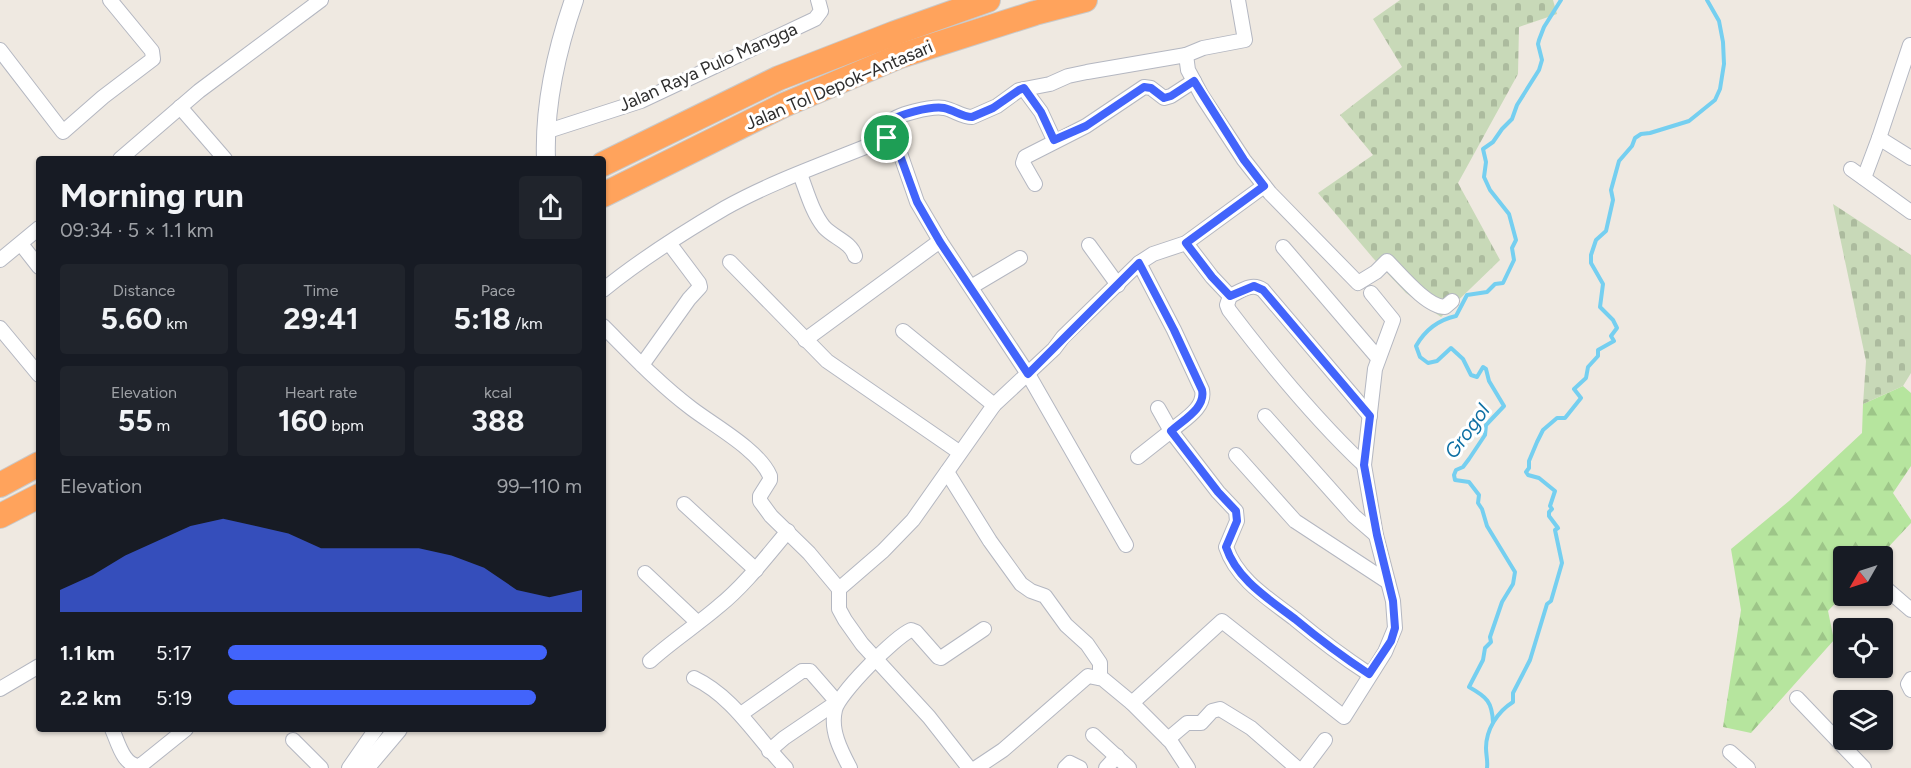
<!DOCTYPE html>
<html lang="en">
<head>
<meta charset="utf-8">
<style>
  body { margin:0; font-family:Figtree,sans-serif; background:#20242c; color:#f1f3f6; height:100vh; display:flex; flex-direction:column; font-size:22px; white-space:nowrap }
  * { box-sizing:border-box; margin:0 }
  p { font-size:20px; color:#9ea1a6 }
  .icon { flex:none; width:33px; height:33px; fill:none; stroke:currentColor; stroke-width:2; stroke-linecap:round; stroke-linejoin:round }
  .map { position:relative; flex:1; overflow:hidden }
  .sheet { position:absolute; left:36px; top:156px; width:570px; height:576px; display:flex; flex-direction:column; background:#171b24; border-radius:6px; box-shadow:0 2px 4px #0004 }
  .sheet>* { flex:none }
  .needle { width:39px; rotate:231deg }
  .buttons { position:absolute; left:1833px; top:546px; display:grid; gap:12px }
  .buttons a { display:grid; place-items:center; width:60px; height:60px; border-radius:6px; background:#171b24; box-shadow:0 2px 4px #0004; font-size:30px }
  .pin { position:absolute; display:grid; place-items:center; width:51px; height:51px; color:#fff; margin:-26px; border:3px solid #fff; border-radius:50%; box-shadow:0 2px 6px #0007 }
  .round { display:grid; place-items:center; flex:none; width:63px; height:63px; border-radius:6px; background:#20242c }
  .headline { display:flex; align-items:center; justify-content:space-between; height:102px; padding:0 24px }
  h1 { font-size:33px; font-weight:700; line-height:45px }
  .figures { display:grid; grid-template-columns:repeat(3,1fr); gap:9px; height:102px; padding:6px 24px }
  .figures div { display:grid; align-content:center; border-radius:6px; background:#20242c; text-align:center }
  .figures b { font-size:30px; font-weight:700 }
  .figures small { font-size:16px; font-weight:400 }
  .figures p { font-size:16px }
  .chart { height:168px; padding:12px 24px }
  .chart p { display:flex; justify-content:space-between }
  .chart svg { width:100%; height:108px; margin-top:6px; fill:#4264fb; opacity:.7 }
  ul { padding:0 24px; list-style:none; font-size:20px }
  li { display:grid; grid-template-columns:96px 72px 1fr; align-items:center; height:45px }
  li i { height:15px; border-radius:8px; background:#4264fb }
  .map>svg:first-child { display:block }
  .forest { fill:url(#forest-firs) }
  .cemetery { fill:url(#cemetery-stones) }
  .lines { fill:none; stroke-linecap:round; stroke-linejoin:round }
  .stream { stroke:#75cff0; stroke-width:4 }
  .street-casing { stroke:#b4b7c1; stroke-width:16 }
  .secondary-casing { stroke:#b4b7c1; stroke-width:20 }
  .highway-casing { stroke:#c9c9c9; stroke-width:26 }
  .street { stroke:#fff; stroke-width:14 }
  .secondary { stroke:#fff; stroke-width:18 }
  .highway { stroke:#ffa35c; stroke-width:24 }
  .route-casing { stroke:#fff; stroke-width:12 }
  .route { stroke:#4264fb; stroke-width:8 }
  .labels { text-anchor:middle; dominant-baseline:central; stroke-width:6; stroke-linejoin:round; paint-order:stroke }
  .street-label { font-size:18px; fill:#2e2e2e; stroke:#fff }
  .water-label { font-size:20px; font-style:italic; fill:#0d6fa3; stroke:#fff }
</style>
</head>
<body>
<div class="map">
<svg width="1911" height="768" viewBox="0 0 1911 768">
  <defs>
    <pattern id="forest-firs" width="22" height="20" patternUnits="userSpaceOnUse" patternTransform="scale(1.5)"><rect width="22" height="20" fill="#b6e59e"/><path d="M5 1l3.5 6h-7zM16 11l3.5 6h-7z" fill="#9dc588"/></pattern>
    <pattern id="cemetery-stones" width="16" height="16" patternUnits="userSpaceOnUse" patternTransform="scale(1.5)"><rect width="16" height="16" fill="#c8d9b8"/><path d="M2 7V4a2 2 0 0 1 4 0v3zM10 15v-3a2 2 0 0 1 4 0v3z" fill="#acbb9e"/></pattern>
  </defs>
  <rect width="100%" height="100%" fill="#efe9e1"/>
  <!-- forest -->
  <path class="forest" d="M1903 386 1911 393V466L1893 493 1911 520V523L1880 556H1844L1843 595 1828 611 1834 640 1751 733 1723 727 1741 610 1731 549 1789 501 1862 433 1863 404Z"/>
  <!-- cemetery -->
  <g class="cemetery">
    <path d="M1400 0H1553L1557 14 1519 27 1518 74 1458 183 1500 260 1441 317 1406 293 1373 258 1318 193 1373 155 1340 115 1402 67 1373 19Z"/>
    <path d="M1833 204 1911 255V373L1903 386 1863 404 1866 361Z"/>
  </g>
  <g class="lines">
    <!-- stream -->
    <g class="stream">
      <path d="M1493 722C1492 702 1487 697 1469 687L1483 660 1485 648 1491 642 1490 637 1502 602 1513 584 1515 572 1487 526 1482 509 1478 503 1479 495 1469 482 1455 480 1454 475 1456 470 1463 467 1469 459 1485 435 1486 425 1504 406 1489 381 1486 369 1483 367 1477 377 1471 375 1463 359 1451 348 1437 361 1428 363 1420 357 1416 346C1425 330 1438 320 1456 316L1467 295 1487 292 1495 284 1503 283 1514 260 1512 248 1516 240 1509 214 1490 190 1484 177 1486 162 1483 149 1493 142 1502 129 1512 119 1517 105 1539 70 1542 60 1538 44 1539 40 1544 27 1561 0"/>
      <path d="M1487 768C1488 761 1486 755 1486 748 1486 730 1497 712 1513 702V693L1530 660 1547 604 1551 601 1562 563 1555 530 1558 528 1549 516V512L1552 509 1550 506 1555 491 1539 478 1528 475 1526 472 1529 468V461L1537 442 1543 430 1557 418H1565L1581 398 1574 389 1586 378 1588 367 1598 356V350L1614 341 1611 336 1617 328 1613 320 1600 307 1603 284 1591 263V255L1596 240 1606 231 1613 200 1611 190 1619 161 1632 146 1635 138 1641 134 1650 133 1689 121 1715 100 1720 89 1724 64 1723 42 1719 21 1707 0"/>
    </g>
    <defs>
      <g id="street">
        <path d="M1238 0 1245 40 1203 48 1186 55 1188 70 1202 96 1244 160 1270 193 1358 283 1376 272 1387 261C1401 275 1427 307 1445 307L1452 301"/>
        <path d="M0 50 63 132 103 97 153 59 152 51 110 0"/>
        <path d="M1024 89 1041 112 1054 140"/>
        <path d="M180 107 225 159"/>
        <path d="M545 132 641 101 815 19 821 11 818 0"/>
        <path d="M887 138 889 123C896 114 932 106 944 108 954 110 962 117 972 117L997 106 1019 90 1050 84 1068 76 1087 72 1186 55"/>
        <path d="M1879 138 1910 45"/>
        <path d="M120 159 199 91 321 0"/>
        <path d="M1851 169 1911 212"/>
        <path d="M800 174C807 192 812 212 824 227 834 238 851 242 855 256"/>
        <path d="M1864 178 1879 138 1911 158"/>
        <path d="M1035 184 1023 163 1025 157 1086 126 1144 87 1151 88 1164 98 1171 96 1194 81"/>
        <path d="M1186 243 1212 277 1230 296C1241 291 1252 282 1263 290L1370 416"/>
        <path d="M21 244 39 267"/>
        <path d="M1089 245 1118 285"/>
        <path d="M1283 247 1378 358"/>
        <path d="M0 260 39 228"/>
        <path d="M730 262 827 361 959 452"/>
        <path d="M1139 263 1174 330 1202 390C1206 408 1183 420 1171 431L1158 408"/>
        <path d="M971 287 1020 258"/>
        <path d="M603 290C640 260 684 232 725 208 775 180 832 161 885 139H891L900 153 917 202 940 241 1028 374 1126 545"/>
        <path d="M1230 296 1227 305 1229 310C1270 364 1314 418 1364 465"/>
        <path d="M603 326C631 354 659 384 691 408 713 425 759 450 770 476V480L760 496V501L771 516 809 553 839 589"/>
        <path d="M0 328 39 375"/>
        <path d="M903 331 994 405"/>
        <path d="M805 340 940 241"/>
        <path d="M642 365 689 299 700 287 699 283 669 243"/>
        <path d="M1265 416 1354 516 1376 535"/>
        <path d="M1236 455 1295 521 1388 582"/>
        <path d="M1138 457 1171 431 1218 492 1236 511 1237 521 1226 547C1237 580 1269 599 1295 619 1319 639 1343 657 1369 674"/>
        <path d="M947 472 990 541 1021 584 1031 591 1045 596 1066 625 1087 644 1100 663V678"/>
        <path d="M684 504 756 570"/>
        <path d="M645 573 697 622"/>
        <path d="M1882 585 1911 610"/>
        <path d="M650 661C672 641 697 625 719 606 745 585 766 557 788 531"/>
        <path d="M694 678C734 697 756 737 786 768"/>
        <path d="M1911 679 1908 684 1911 690"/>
        <path d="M0 689 39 666"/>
        <path d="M1797 698 1864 768"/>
        <path d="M1132 703 1222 621 1344 717 1385 652 1395 628 1393 601 1376 535 1364 465 1375 369 1393 320 1371 293"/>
        <path d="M741 714 802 671H810L837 702 784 738 769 751"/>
        <path d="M112 729C118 742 123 766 140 766L186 729"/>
        <path d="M1093 735 1129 768"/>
        <path d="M1168 739 1187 723H1201L1212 711 1220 709 1251 728 1297 768"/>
        <path d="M293 740 321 768"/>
        <path d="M1730 752 1748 768"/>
        <path d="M349 768 376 729"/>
        <path d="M850 768C841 751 830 730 835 710 838 694 895 637 911 630L916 632 938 657 941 658 984 629"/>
        <path d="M969 768 929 717 862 644 845 620 839 609V589L883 551 913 520 994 405 1054 349 1063 337 1139 263 1153 254 1186 243 1264 186"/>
        <path d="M976 768 1003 750 1088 676 1103 679 1132 703 1171 742 1188 768"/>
        <path d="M1065 768 1070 763 1080 768"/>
        <path d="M1106 768 1117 756"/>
        <path d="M1304 768 1325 740"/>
      </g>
      <g id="secondary">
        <path d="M546 159C544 104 556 52 574 0"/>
        <path d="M365 768 398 729"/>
      </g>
      <g id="highway">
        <path d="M603 164 779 78 895 33 988 0"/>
        <path d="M603 195 784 105 900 56 1035 13 1085 0"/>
        <path d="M0 485 39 464"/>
        <path d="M0 516 39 496"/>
      </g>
    </defs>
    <!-- street casing -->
    <use href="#street" class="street-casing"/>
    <!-- secondary casing -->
    <use href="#secondary" class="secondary-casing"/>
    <!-- highway casing -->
    <use href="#highway" class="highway-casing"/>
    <!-- street -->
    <use href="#street" class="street"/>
    <!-- secondary -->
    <use href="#secondary" class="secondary"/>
    <!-- highway -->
    <use href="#highway" class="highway"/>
  </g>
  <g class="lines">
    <defs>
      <path id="route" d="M1194 81 1244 160 1264 186 1186 243 1212 277 1230 296 1254 286 1263 290 1370 416 1364 465 1377 535 1393 601 1395 628 1391 641 1369 674C1343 657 1319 639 1295 619 1269 599 1237 580 1226 547L1237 521 1236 511 1218 492 1171 431C1183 420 1206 408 1202 390L1174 330 1139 263 1028 374 940 242 917 202 897 147 893 140 887 138 889 123C896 114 932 106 944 108 954 110 962 117 972 117L993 108 1019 90 1024 88 1041 112 1054 140 1086 126 1144 87 1151 88 1164 98 1171 96Z"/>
    </defs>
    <!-- route casing -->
    <use href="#route" class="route-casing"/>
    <!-- route -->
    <use href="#route" class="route"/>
  </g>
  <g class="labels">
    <!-- street labels -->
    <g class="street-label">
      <text transform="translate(708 67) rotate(-24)">Jalan Raya Pulo Mangga</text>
      <text transform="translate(839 85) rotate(-23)">Jalan Tol Depok–Antasari</text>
    </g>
    <!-- water labels -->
    <g class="water-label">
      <text transform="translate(1467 431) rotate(-54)">Grogol</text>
    </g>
  </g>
</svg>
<div class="buttons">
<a><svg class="needle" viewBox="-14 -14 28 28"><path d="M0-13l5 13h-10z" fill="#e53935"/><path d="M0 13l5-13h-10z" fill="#9ea1a6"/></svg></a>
<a><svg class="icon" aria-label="locate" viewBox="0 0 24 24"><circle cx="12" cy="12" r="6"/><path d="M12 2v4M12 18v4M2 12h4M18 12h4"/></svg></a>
<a><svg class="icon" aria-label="layers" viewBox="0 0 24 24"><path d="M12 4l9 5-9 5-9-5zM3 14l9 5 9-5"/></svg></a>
</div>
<div class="pin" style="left:887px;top:138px;background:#1e9e55"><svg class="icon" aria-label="arrive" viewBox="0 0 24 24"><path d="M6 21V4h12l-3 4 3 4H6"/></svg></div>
<section class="sheet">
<div class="headline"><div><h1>Morning run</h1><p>09:34 · 5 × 1.1 km</p></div><a class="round"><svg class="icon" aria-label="share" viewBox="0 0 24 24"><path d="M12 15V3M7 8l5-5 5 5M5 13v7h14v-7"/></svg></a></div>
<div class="figures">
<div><p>Distance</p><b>5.60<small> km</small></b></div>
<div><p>Time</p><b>29:41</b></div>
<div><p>Pace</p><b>5:18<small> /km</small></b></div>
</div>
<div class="figures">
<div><p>Elevation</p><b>55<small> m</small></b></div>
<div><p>Heart rate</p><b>160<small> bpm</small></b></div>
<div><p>kcal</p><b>388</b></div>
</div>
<div class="chart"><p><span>Elevation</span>99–110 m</p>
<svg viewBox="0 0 160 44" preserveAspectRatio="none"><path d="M0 44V35L10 29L20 21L30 15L40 9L50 6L60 9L70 12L80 18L90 18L100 18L110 18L120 21L130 26L140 35L150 38L160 35V44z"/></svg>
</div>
<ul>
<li><b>1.1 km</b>5:17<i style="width:90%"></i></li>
<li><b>2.2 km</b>5:19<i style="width:87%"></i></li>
</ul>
</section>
</div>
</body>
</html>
